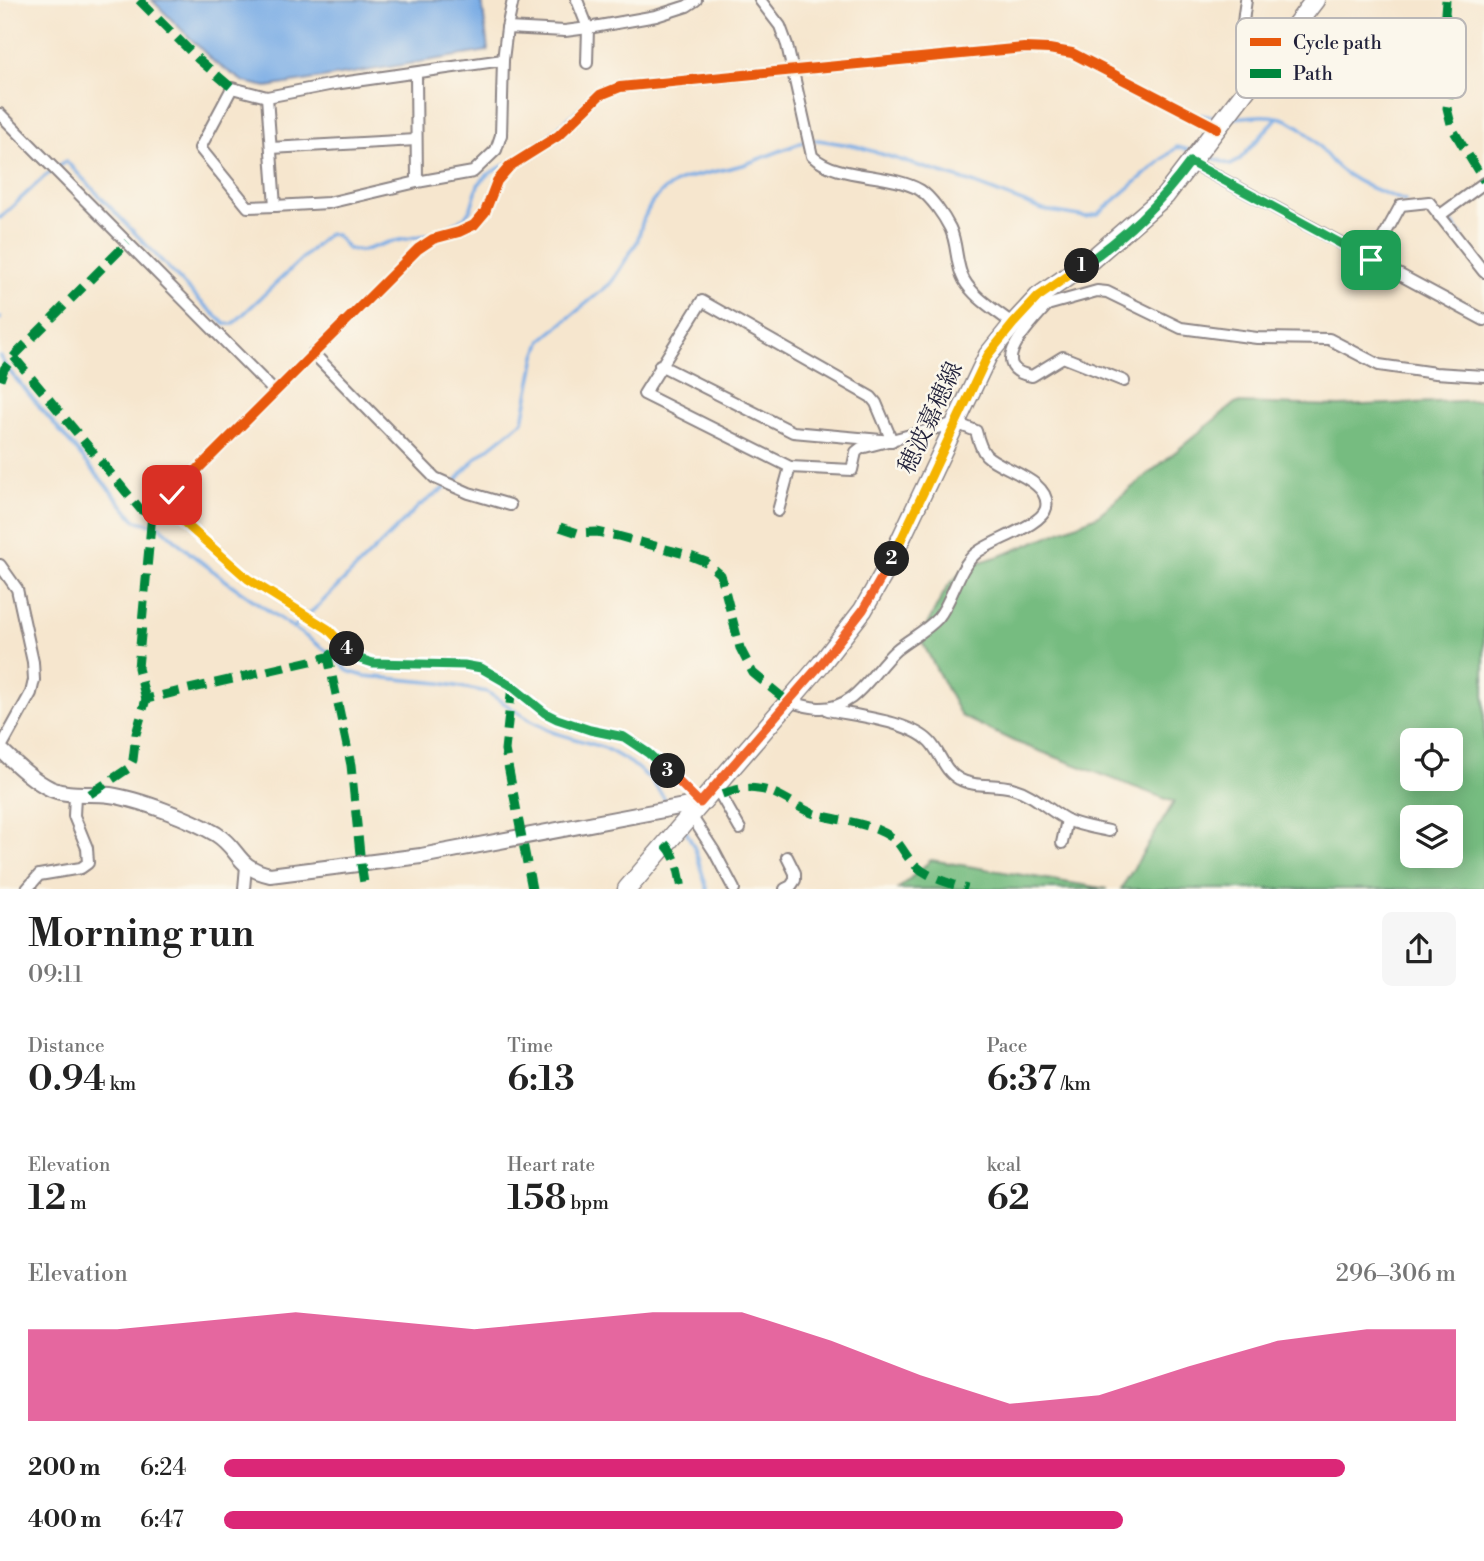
<!DOCTYPE html>
<html lang="en">
<head>
<meta charset="utf-8">
<style>
  body { margin:0; font-family:"Libre Bodoni","Noto Serif JP",serif; background:#f6f6f6; color:#222; height:100vh; display:flex; flex-direction:column; font-size:26px; white-space:nowrap }
  * { box-sizing:border-box; margin:0 }
  p { font-size:23px; color:#767676 }
  .icon { flex:none; width:38px; height:38px; fill:none; stroke:currentColor; stroke-width:2; stroke-linecap:round; stroke-linejoin:round }
  .map { position:relative; height:889px; overflow:hidden }
  .side { display:flex; flex-direction:column; background:#fff; flex:1 }
  .side>* { flex:none }
  .fabs { position:absolute; left:1400px; top:728px; display:grid; gap:14px }
  .fabs a { display:grid; place-items:center; width:63px; height:63px; border-radius:10px; background:#fff; box-shadow:0 4px 18px #0003; font-size:35px }
  .pin { position:absolute; display:grid; place-items:center; width:60px; height:60px; color:#fff; margin:-30px; border-radius:14px; box-shadow:0 4px 10px #0006 }
  .km { position:absolute; width:35px; height:35px; margin:-18px; border-radius:50%; background:#222; color:#fff; font-size:19px; line-height:35px; text-align:center }
  .round { display:grid; place-items:center; flex:none; width:74px; height:74px; border-radius:10px; background:#f6f6f6 }
  .headline { display:flex; align-items:center; justify-content:space-between; height:119px; padding:0 28px }
  h1 { font-size:38px; font-weight:600; line-height:52px }
  .figures { display:grid; grid-template-columns:repeat(3,1fr); gap:10px; height:119px; padding:7px 28px }
  .figures div { display:grid; align-content:center }
  .figures b { font-size:35px; font-weight:600 }
  .figures small { font-size:19px; font-weight:400 }
  .figures p { font-size:19px }
  .chart { height:196px; padding:14px 28px }
  .chart p { display:flex; justify-content:space-between }
  .chart svg { width:100%; height:126px; margin-top:7px; fill:#db2777; opacity:.7 }
  ul { padding:0 28px; list-style:none; font-size:23px }
  li { display:grid; grid-template-columns:112px 84px 1fr; align-items:center; height:52px }
  li i { height:18px; border-radius:9px; background:#db2777 }
  .map>svg:first-child { display:block }
  .forest { fill:#76bc80; stroke:#4c6f5e; stroke-width:2; fill-rule:evenodd }
  .water { fill:#79ace5; stroke:#4e6790; stroke-width:2 }
  .lines { fill:none; stroke-linecap:round; stroke-linejoin:round }
  .stream { stroke:#79ace5; stroke-width:3.5 }
  .minor-casing { stroke:#8c8484; stroke-width:14 }
  .tertiary-casing { stroke:#8c8484; stroke-width:18 }
  .primary-casing { stroke:#8c8484; stroke-width:21 }
  .minor { stroke:#fff; stroke-width:10 }
  .tertiary { stroke:#fff; stroke-width:14 }
  .primary { stroke:#fff; stroke-width:18 }
  .quiet { stroke:#00873e; stroke-width:9; stroke-dasharray:18 9; stroke-linecap:butt }
  .cycleway-casing { stroke:#fbf7ec; stroke-width:15 }
  .cycleway { stroke:#e8590c; stroke-width:10 }
  .split-1-casing { stroke:#fff; stroke-width:14 }
  .split-2-casing { stroke:#fff; stroke-width:14 }
  .split-3-casing { stroke:#fff; stroke-width:14 }
  .split-4-casing { stroke:#fff; stroke-width:14 }
  .split-5-casing { stroke:#fff; stroke-width:14 }
  .split-1 { stroke:#22a559; stroke-width:9 }
  .split-2 { stroke:#f5b400; stroke-width:9 }
  .split-3 { stroke:#f0652b; stroke-width:9 }
  .split-4 { stroke:#22a559; stroke-width:9 }
  .split-5 { stroke:#f5b400; stroke-width:9 }
  .labels { text-anchor:middle; dominant-baseline:central; stroke-width:5; stroke-linejoin:round; paint-order:stroke }
  .street-label { font-size:24px; fill:#22223b; stroke:#fbf7ec }
  .key { fill:#fbf7ec; stroke:#bab7b7; stroke-width:2 }
  .key-label { font-size:19px; fill:#22223b }
</style>
</head>
<body>
<div class="map">
<svg width="1484" height="889" viewBox="0 0 1484 889">
  <rect width="100%" height="100%" fill="#fbf7ec"/>
  <filter id="ink" filterUnits="userSpaceOnUse"><feTurbulence type="fractalNoise" baseFrequency=".0143" numOctaves="2"/><feDisplacementMap in="SourceGraphic" scale="14" xChannelSelector="R" yChannelSelector="G"/><feConvolveMatrix kernelMatrix="1 2 1 2 8 2 1 2 1" color-interpolation-filters="sRGB"/></filter>
  <filter id="wash" filterUnits="userSpaceOnUse"><feTurbulence type="fractalNoise" baseFrequency=".00686" numOctaves="4" result="noise"/><feDisplacementMap in="SourceGraphic" scale="28" xChannelSelector="R" yChannelSelector="G"/><feGaussianBlur stdDeviation="1.57" result="paint"/><feColorMatrix in="noise" values="0 0 0 0 0 0 0 0 0 0 0 0 0 0 0 0 0 1.4 0 .05"/><feComposite in="paint" operator="in"/></filter>
  <g filter="url(#wash)">
    <rect width="100%" height="100%" fill="#f6e6ce"/>
    <!-- forest -->
    <g class="forest">
      <path d="M1484 400V889H1121L1174 802 1013 741 961 716 920 638 947 587 967 566 1003 555 1097 516 1235 403 1339 406ZM1412 740H1451V779H1412ZM1412 817H1451V856H1412Z"/>
      <path d="M931 860 1107 889H898Z"/>
    </g>
    <!-- water -->
    <path class="water" d="M152 0H482L488 51 267 87 244 82 214 62Z"/>
    <g class="lines">
      <!-- stream -->
      <g class="stream">
        <path d="M1201 115 1218 118"/>
        <path d="M1232 118C1273 114 1291 112 1319 146 1324 152 1328 158 1333 163 1352 182 1380 192 1405 201"/>
        <path d="M549 136 585 103"/>
        <path d="M1203 154 1231 165 1240 159 1277 118"/>
        <path d="M0 218 45 176 66 161 199 300 225 324H233L328 234 336 235 348 249 362 251 389 242 434 234"/>
        <path d="M1452 223 1462 236"/>
        <path d="M441 232 464 218 471 208 478 185 487 175 508 163"/>
        <path d="M0 317V319"/>
        <path d="M0 356 6 367 136 521 159 525 191 554 233 586 331 654 348 671 364 676 440 683 487 692 531 721 552 732 605 748 631 763 651 780 669 805"/>
        <path d="M453 484 475 459 523 421 536 356 542 340 611 283 637 242 643 220 652 202 664 190 683 179 743 165 806 141 818 140 856 146 970 182 1043 210 1086 217 1098 214 1109 205 1177 147 1193 151"/>
        <path d="M293 628 320 604 419 506 446 487"/>
        <path d="M685 829 695 849 707 889"/>
      </g>
    </g>
  </g>
  <g filter="url(#ink)">
    <g class="lines">
      <defs>
        <g id="minor">
          <path d="M577 0 588 28 587 63"/>
          <path d="M760 0 780 26 787 45 812 156C837 180 889 172 920 190 931 197 944 216 950 228 958 244 955 264 964 280 974 298 997 311 1013 324"/>
          <path d="M1246 0C1241 32 1239 54 1250 85"/>
          <path d="M507 28 565 31 588 28 656 16 687 6 696 0"/>
          <path d="M267 97 275 206 328 203 417 182 416 73"/>
          <path d="M0 114 274 391"/>
          <path d="M271 148 416 140"/>
          <path d="M1190 162 1484 320"/>
          <path d="M417 182 473 172 496 150 501 135 503 60"/>
          <path d="M275 206 248 207 200 148 232 88 267 97 334 84 503 60 507 28 513 0"/>
          <path d="M1439 216 1484 183"/>
          <path d="M1371 260 1401 205 1429 202 1484 272"/>
          <path d="M1038 297 1047 305 1097 291 1107 292 1181 328 1257 338 1329 339 1379 365 1435 373 1484 376"/>
          <path d="M1047 305C1033 322 983 368 1032 376L1063 357 1124 381"/>
          <path d="M313 353 435 478 469 493 510 505"/>
          <path d="M660 365 793 432 892 441 876 403 871 397 702 301 644 394 790 467 852 470 856 452 861 448 956 423 976 431C978 439 980 448 986 455 1001 470 1052 480 1046 508 1042 526 989 541 975 554 957 570 953 600 938 618 926 631 909 639 896 650 871 672 857 710 818 708 808 707 797 704 787 701"/>
          <path d="M778 511 790 467"/>
          <path d="M0 565 17 589 33 662 34 680 31 693 0 749"/>
          <path d="M828 710C856 716 910 721 930 742 941 754 944 771 959 779 975 788 995 783 1012 788 1034 794 1048 810 1067 820 1080 826 1095 828 1109 831"/>
          <path d="M716 787 740 829"/>
          <path d="M700 803 648 753 624 737 590 730 557 719 545 713 509 684 481 668 465 665 373 663 350 653 328 629 248 579 172 512 170 506 172 495 418 249 433 239 459 232 474 225 485 212 497 181 510 166 558 136 600 95 620 87 1024 48 1049 49 1072 53 1217 128"/>
          <path d="M690 814 714 851 734 889"/>
          <path d="M1062 843 1067 820"/>
          <path d="M27 889 39 875 81 868 88 863 87 848 74 816 75 795"/>
          <path d="M244 889 246 866"/>
          <path d="M785 889 791 886 795 880V873L787 857"/>
        </g>
        <path id="tertiary" d="M0 749C15 763 32 780 51 789 70 797 90 792 110 795 138 799 191 819 216 834 241 850 235 867 270 875L421 856 700 803"/>
        <path id="primary" d="M627 889 821 664 863 610 887 568 988 355 1013 324 1038 297 1090 261 1165 196 1315 0"/>
      </defs>
      <!-- minor casing -->
      <use href="#minor" class="minor-casing"/>
      <!-- tertiary casing -->
      <use href="#tertiary" class="tertiary-casing"/>
      <!-- primary casing -->
      <use href="#primary" class="primary-casing"/>
      <!-- minor -->
      <use href="#minor" class="minor"/>
      <!-- tertiary -->
      <use href="#tertiary" class="tertiary"/>
      <!-- primary -->
      <use href="#primary" class="primary"/>
      <!-- quiet -->
      <g class="quiet">
        <path d="M139 0 198 59 232 88"/>
        <path d="M1446 0 1445 13 1453 42 1454 68 1447 108 1452 128 1484 181"/>
        <path d="M14 357 141 510 152 514"/>
        <path d="M0 380 4 369 16 354 128 242"/>
        <path d="M560 527 578 533 597 532 618 536 688 555 706 562 721 575 740 648 753 673 787 701"/>
        <path d="M333 653 328 657 351 765 361 864 365 889"/>
        <path d="M512 686 505 750 532 889"/>
        <path d="M146 699 138 668 152 514 172 495"/>
        <path d="M90 794 129 768 133 760 136 734 146 699 328 657"/>
        <path d="M722 794C733 790 746 787 758 789 779 791 794 806 812 813 839 822 870 821 894 839 902 846 906 857 914 864 928 878 949 883 967 889"/>
        <path d="M665 844C677 856 679 873 682 889"/>
      </g>
      <defs>
        <path id="cycleway" d="M700 803 648 753 624 737 590 730 557 719 545 713 509 684 481 668 465 665 373 663 350 653 328 629 248 579 172 512 170 506 172 495 418 249 433 239 459 232 474 225 485 212 497 181 510 166 558 136 600 95 620 87 1024 48 1049 49 1072 53 1217 128"/>
      </defs>
      <!-- cycleway casing -->
      <use href="#cycleway" class="cycleway-casing"/>
      <!-- cycleway -->
      <use href="#cycleway" class="cycleway"/>
    </g>
  </g>
  <g class="lines" filter="url(#ink)">
    <defs>
      <path id="split-1" d="M1082 266C1124 238 1160 203 1190 162L1371 260"/>
      <path id="split-2" d="M892 559 988 355 1013 324 1038 297 1082 266"/>
      <path id="split-3" d="M668 771 700 803 821 664 863 610 892 559"/>
      <path id="split-4" d="M347 649 360 659 373 663 464 665 481 668 509 684 545 713 557 719 590 730 624 737 648 753 668 771"/>
      <path id="split-5" d="M172 495 170 506 178 517 248 579 328 629 347 649"/>
    </defs>
    <!-- split-1 casing -->
    <use href="#split-1" class="split-1-casing"/>
    <!-- split-2 casing -->
    <use href="#split-2" class="split-2-casing"/>
    <!-- split-3 casing -->
    <use href="#split-3" class="split-3-casing"/>
    <!-- split-4 casing -->
    <use href="#split-4" class="split-4-casing"/>
    <!-- split-5 casing -->
    <use href="#split-5" class="split-5-casing"/>
    <!-- split-1 -->
    <use href="#split-1" class="split-1"/>
    <!-- split-2 -->
    <use href="#split-2" class="split-2"/>
    <!-- split-3 -->
    <use href="#split-3" class="split-3"/>
    <!-- split-4 -->
    <use href="#split-4" class="split-4"/>
    <!-- split-5 -->
    <use href="#split-5" class="split-5"/>
  </g>
  <g class="labels">
    <!-- street labels -->
    <g class="street-label">
      <text transform="translate(931 418) rotate(-65)">穂波嘉穂線</text>
    </g>
  </g>
  <!-- legend -->
  <rect x="1236" y="18" width="230" height="80" rx="10" class="key"/>
  <rect x="1250" y="38" width="31" height="8" fill="#e8590c"/>
  <rect x="1250" y="69" width="31" height="9" fill="#00873e"/>
  <g class="key-label">
    <text x="1293" y="49">Cycle path</text>
    <text x="1293" y="80">Path</text>
  </g>
</svg>
<div class="fabs">
<a><svg class="icon" aria-label="locate" viewBox="0 0 24 24"><circle cx="12" cy="12" r="6"/><path d="M12 2v4M12 18v4M2 12h4M18 12h4"/></svg></a>
<a><svg class="icon" aria-label="layers" viewBox="0 0 24 24"><path d="M12 4l9 5-9 5-9-5zM3 14l9 5 9-5"/></svg></a>
</div>
<div class="pin" style="left:1371px;top:260px;background:#1e9e55"><svg class="icon" aria-label="arrive" viewBox="0 0 24 24"><path d="M6 21V4h12l-3 4 3 4H6"/></svg></div>
<div class="pin" style="left:172px;top:495px;background:#d93025"><svg class="icon" aria-label="check" viewBox="0 0 24 24"><path d="M5 12l5 5 9-10"/></svg></div>
<b class="km" style="left:1082px;top:266px">1</b>
<b class="km" style="left:892px;top:559px">2</b>
<b class="km" style="left:668px;top:771px">3</b>
<b class="km" style="left:347px;top:649px">4</b>
</div>
<section class="side">
<div class="headline"><div><h1>Morning run</h1><p>09:11</p></div><a class="round"><svg class="icon" aria-label="share" viewBox="0 0 24 24"><path d="M12 15V3M7 8l5-5 5 5M5 13v7h14v-7"/></svg></a></div>
<div class="figures">
<div><p>Distance</p><b>0.94<small> km</small></b></div>
<div><p>Time</p><b>6:13</b></div>
<div><p>Pace</p><b>6:37<small> /km</small></b></div>
</div>
<div class="figures">
<div><p>Elevation</p><b>12<small> m</small></b></div>
<div><p>Heart rate</p><b>158<small> bpm</small></b></div>
<div><p>kcal</p><b>62</b></div>
</div>
<div class="chart"><p><span>Elevation</span>296–306 m</p>
<svg viewBox="0 0 160 44" preserveAspectRatio="none"><path d="M0 44V12L10 12L20 9L30 6L40 9L50 12L60 9L70 6L80 6L90 16L100 28L110 38L120 35L130 25L140 16L150 12L160 12V44z"/></svg>
</div>
<ul>
<li><b>200 m</b>6:24<i style="width:91%"></i></li>
<li><b>400 m</b>6:47<i style="width:73%"></i></li>
</ul>
</section>
</body>
</html>
